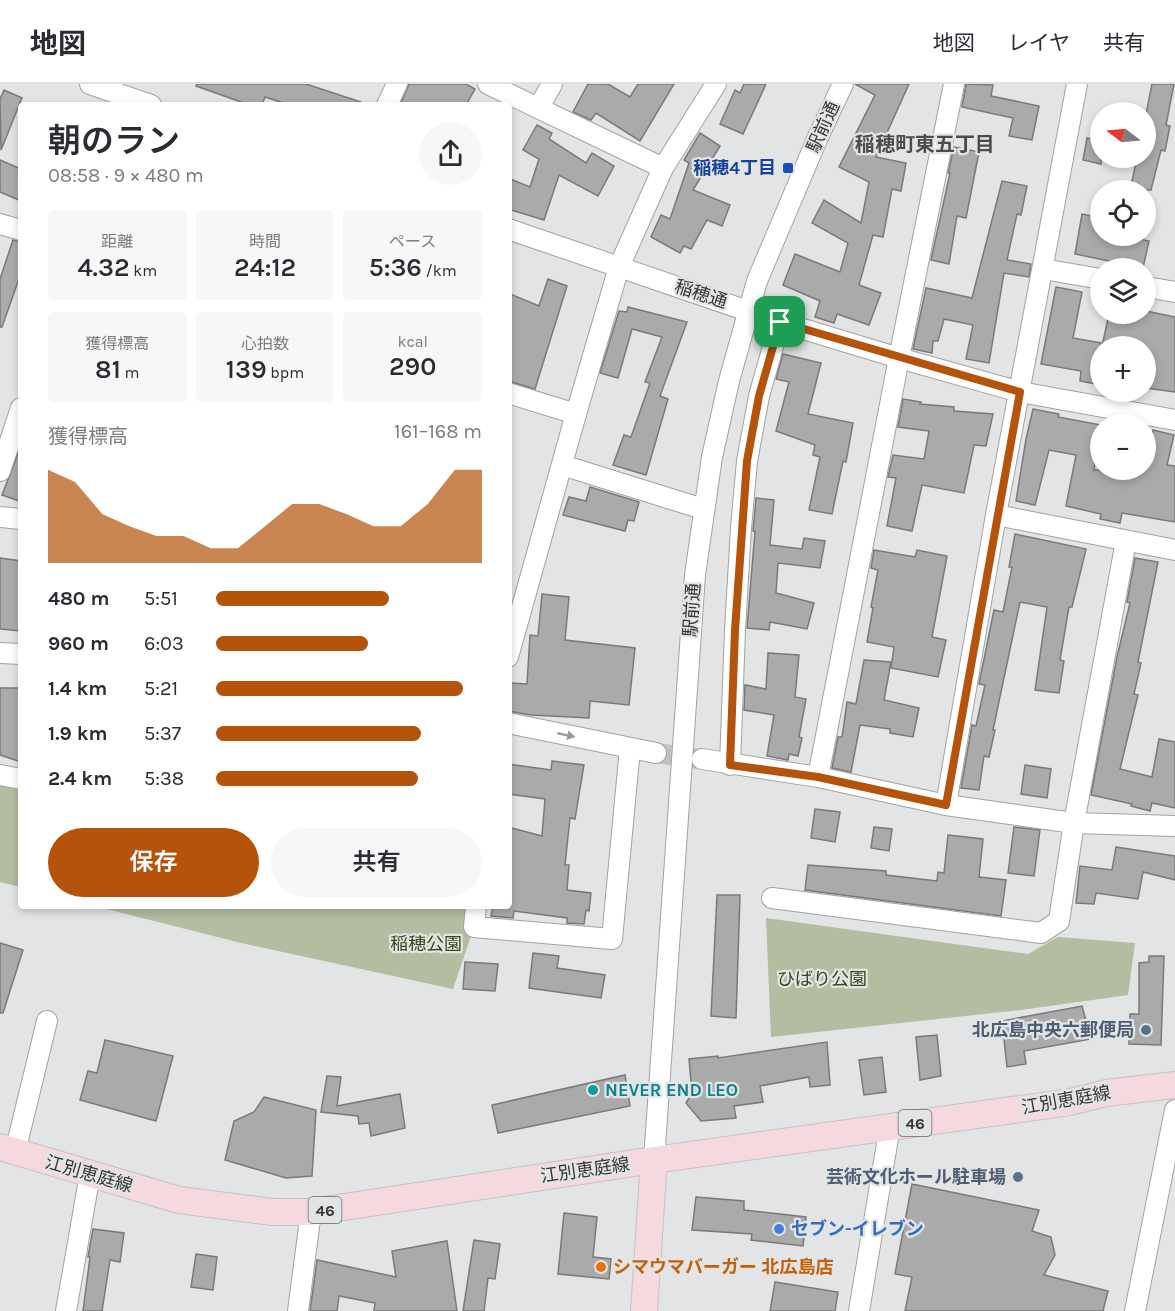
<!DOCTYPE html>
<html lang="ja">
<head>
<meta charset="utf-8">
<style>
  body { margin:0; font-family:Karla,"Noto Sans JP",sans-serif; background:#f7f7f7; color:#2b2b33; height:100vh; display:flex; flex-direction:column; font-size:22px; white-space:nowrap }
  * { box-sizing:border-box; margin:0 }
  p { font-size:20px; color:#7c7c81 }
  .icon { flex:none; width:33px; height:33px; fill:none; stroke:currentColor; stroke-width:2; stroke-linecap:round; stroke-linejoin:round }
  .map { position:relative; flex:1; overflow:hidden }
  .drawer { position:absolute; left:18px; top:18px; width:494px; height:807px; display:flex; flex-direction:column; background:#fff; border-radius:6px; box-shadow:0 3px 9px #0003 }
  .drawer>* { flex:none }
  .needle { width:39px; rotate:286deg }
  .fabs { position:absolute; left:1090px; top:18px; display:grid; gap:12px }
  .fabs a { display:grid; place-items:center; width:66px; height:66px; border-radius:50%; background:#fff; box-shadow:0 3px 9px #0003; font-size:30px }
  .pin { position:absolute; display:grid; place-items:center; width:51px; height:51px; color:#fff; margin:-26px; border-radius:12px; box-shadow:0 3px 9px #0006 }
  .round { display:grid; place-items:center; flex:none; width:63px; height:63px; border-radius:32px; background:#f7f7f7 }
  .summary { display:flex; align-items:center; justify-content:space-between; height:102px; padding:0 30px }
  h1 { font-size:33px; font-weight:600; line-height:45px }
  .stats { display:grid; grid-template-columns:repeat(3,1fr); gap:9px; height:102px; padding:6px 30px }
  .stats div { display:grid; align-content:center; border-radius:6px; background:#f7f7f7; text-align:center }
  .stats b { font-size:26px; font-weight:600 }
  .stats small { font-size:16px; font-weight:400 }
  .stats p { font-size:16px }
  .chart { height:168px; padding:12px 30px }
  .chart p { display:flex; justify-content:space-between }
  .chart svg { width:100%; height:108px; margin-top:6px; fill:#b45309; opacity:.7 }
  .primary-button { display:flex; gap:12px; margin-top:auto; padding:12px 30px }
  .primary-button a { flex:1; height:69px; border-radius:36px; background:#b45309; color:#fff; font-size:24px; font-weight:600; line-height:69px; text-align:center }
  .primary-button a+a { background:#f7f7f7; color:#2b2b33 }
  ul { padding:0 30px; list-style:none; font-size:20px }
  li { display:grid; grid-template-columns:96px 72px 1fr; align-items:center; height:45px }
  li i { height:15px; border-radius:8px; background:#b45309 }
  header { display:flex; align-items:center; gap:36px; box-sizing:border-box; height:84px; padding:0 30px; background:#fff; border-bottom:2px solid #e1e1e2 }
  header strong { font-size:28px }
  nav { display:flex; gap:33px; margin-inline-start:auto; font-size:21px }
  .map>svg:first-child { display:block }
  .green { fill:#b3bda2 }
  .building { fill:#aaaaab; stroke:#79797b; stroke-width:1.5 }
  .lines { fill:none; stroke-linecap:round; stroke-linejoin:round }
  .minor-tunnel { stroke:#c0c1c2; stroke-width:20; stroke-dasharray:20 10; stroke-linecap:butt }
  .minor-casing { stroke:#a2a2a4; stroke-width:22 }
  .major-casing { stroke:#c2c2c3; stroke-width:28 }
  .minor { stroke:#fff; stroke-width:20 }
  .major { stroke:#f6d9de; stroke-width:26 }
  .oneway { fill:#9a9a9a }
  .route-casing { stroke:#fff; stroke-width:12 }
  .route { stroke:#b45309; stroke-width:8 }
  .transit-dot { fill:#1a4fb4; stroke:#e3e4e5; stroke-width:2 }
  .service-dot { fill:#5c6f8a; stroke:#e3e4e5; stroke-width:2 }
  .culture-dot { fill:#0f9aa8; stroke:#e3e4e5; stroke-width:2 }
  .shop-dot { fill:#3f7fe0; stroke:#e3e4e5; stroke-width:2 }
  .food-dot { fill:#e8710a; stroke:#e3e4e5; stroke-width:2 }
  .labels { text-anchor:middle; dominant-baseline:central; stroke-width:4.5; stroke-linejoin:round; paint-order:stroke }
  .shield { fill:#e3e4e5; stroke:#696a6a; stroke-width:1.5 }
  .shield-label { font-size:16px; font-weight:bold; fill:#353536 }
  .street-label { font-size:18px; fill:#353536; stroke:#e3e4e5 }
  .transit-label { font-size:18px; font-weight:bold; fill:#164399; stroke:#e3e4e5; text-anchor:end }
  .park-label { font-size:18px; fill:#384617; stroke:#e3e4e5 }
  .service-label { font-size:18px; font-weight:bold; fill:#4e5e75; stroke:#e3e4e5; text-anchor:end }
  .culture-label { font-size:18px; font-weight:bold; fill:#0d838f; stroke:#e3e4e5; text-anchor:start }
  .shop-label { font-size:18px; font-weight:bold; fill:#366cbe; stroke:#e3e4e5; text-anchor:start }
  .food-label { font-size:18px; font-weight:bold; fill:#c56008; stroke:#e3e4e5; text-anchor:start }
  .neighbourhood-label { font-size:20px; font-weight:bold; fill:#4c4c4d; stroke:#e3e4e5 }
</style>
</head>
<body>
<header>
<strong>地図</strong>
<nav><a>地図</a><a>レイヤ</a><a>共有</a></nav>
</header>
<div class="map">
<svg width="1175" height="1227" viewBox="0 0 1175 1227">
  <rect width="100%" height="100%" fill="#e3e4e5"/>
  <!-- green -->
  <g class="green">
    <path d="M0 691 21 695V803L0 798Z"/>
    <path d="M95 822H476L474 843 453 905 241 859Z"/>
    <path d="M766 834 1028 870 1058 853 1135 859 1128 911 1021 926 771 953Z"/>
  </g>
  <!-- building -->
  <g class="building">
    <path d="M197 0H306L361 18V21H290L265 13 262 21H240L241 18 196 2Z"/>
    <path d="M409 0H466L475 5 466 21H400Z"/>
    <path d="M588 0H608L630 13 638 0H674L640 57 596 29 591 36 573 28Z"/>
    <path d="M744 0H766L743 50 720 40 735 6 740 9Z"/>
    <path d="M855 0H909L876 73 906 79 901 107 892 105 883 153 873 151 859 201 881 209 869 241 837 230 834 239 815 233 820 217 783 201 795 170 840 188 848 159 812 139 824 116 861 139 869 98 839 83 875 11Z"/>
    <path d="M966 0 993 1 991 12 1039 22 1032 56 1009 52 1013 34 962 23Z"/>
    <path d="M1152 0H1174L1166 41 1170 42 1165 67 1161 66 1151 106H1130L1137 74H1146V30Z"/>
    <path d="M4 6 22 14 1 66 0 15Z"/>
    <path d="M537 41 552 49 549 55 586 79 592 69 614 82 598 112 559 91 544 136 508 125V94L530 103 539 75 523 66Z"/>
    <path d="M700 49 720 62 693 106 730 121 722 142 707 136 691 165 684 162 680 169 651 153 661 131 670 135 689 79 684 76Z"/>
    <path d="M1087 54 1101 57V80L1083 76Z"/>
    <path d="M954 63 979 68 966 134 957 132 949 180 931 176 950 89H948Z"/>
    <path d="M0 76 21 85V117L0 108Z"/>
    <path d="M1002 97 1027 102 1021 131 1017 130 1007 176 1031 180 1029 193 1004 189 989 279 966 275 973 241 944 235 938 257H933L932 269 913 265 926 204 972 214Z"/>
    <path d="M1082 130 1101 134V152H1124L1149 157 1143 184 1075 170Z"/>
    <path d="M13 156 21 158V189L2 243H0V195Z"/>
    <path d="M548 195 567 202 535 305 508 297V209L539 222Z"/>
    <path d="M1056 203 1082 208 1073 254 1101 259V301L1080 297 1081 287 1041 280Z"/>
    <path d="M628 223 687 238 660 312 668 315 646 391 613 381 624 351 631 353 650 299 645 298 662 253 632 245 618 294 600 289 619 227 627 228Z"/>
    <path d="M1146 227 1175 233V308L1146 304V262L1121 257 1120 262H1102L1109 230H1146Z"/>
    <path d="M783 270 821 279 808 330 853 339 846 378 843 377 832 430 809 426 820 373 813 371 815 361 776 347 789 298 776 295Z"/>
    <path d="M903 315 921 318 920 320 954 323V327L993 330 986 362 974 361 964 409 922 401 912 447 887 442 896 394 888 393 893 371 924 375 929 347 898 343Z"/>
    <path d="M1033 325 1059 330 1058 333 1101 341 1094 386H1146L1153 346 1174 351 1167 381 1175 382V438L1122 429 1120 439 1100 435 1101 430 1066 422 1076 371 1049 366 1035 421 1016 417 1026 355Z"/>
    <path d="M20 364 21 407 19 417 2 411Z"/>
    <path d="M590 403 639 418 634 437 628 436 625 447 563 431 569 413 586 417Z"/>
    <path d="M756 414 774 416 770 461 802 465 804 454 825 457 820 484 778 479 776 509 814 519 807 545 770 538 769 546 747 544 755 447H753Z"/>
    <path d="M1015 450 1086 465 1072 523H1069L1060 576 1064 577 1059 609 1035 606 1047 523 1020 518 993 646H995L989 673 984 672 979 706 961 704 972 641 976 642 985 601 979 600 994 526 1003 528 1012 483H1009Z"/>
    <path d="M874 466 915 473 917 466 947 472 932 553 946 556 938 593 891 584 894 563 867 558 873 524 871 523 878 486 871 484Z"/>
    <path d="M0 474 21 477V547L0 545Z"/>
    <path d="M1135 474 1158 478 1138 578 1141 579 1134 610 1138 611 1120 685 1152 693 1159 655 1175 658V724L1152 719 1150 727 1131 722 1132 720 1091 711 1117 573 1130 519 1127 518Z"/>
    <path d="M542 510 569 513 565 556 635 564 629 621 590 617 589 634 531 631 508 627 511 599 527 600 530 551 538 552Z"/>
    <path d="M768 569 799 571 795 613 806 615 799 653 802 654 798 672 789 670 788 676 767 672 774 631 744 626 745 601 766 605Z"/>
    <path d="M864 576 891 578 884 616 919 624 913 653 890 649V645L860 641 851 688 832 684 838 653H842L847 618 856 620Z"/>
    <path d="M0 604H21V678L0 671Z"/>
    <path d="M552 677 584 681 575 735 570 734 565 781H569L567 806 591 809 589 827 586 826 584 840 567 839V834L514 827 513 834 491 832 493 822H508V743L542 752 545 715 508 710V680L551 686Z"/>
    <path d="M1025 681 1051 685 1047 714 1021 710Z"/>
    <path d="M815 725 840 728 835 758 811 754Z"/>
    <path d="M874 743 892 745 889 767 871 764Z"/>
    <path d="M1014 743 1040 746 1034 792 1008 789Z"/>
    <path d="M948 751 983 755 979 793 1006 796 1001 832 805 806 808 781 886 787V791L937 797 938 788 944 789Z"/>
    <path d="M1116 763 1175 772V796L1143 788 1138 815 1096 809 1094 820 1076 819 1080 782 1112 786Z"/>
    <path d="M717 811H740L736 934 711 932Z"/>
    <path d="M0 859 23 866 3 929H0Z"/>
    <path d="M533 869 559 872 557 884 605 891 601 914 529 904Z"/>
    <path d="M1149 872H1164L1161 961 1129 960 1130 930H1139V879L1149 878Z"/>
    <path d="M465 878 498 880 495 907 463 905Z"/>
    <path d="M1082 922 1091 955 1024 967 1026 980 1007 983 1002 937Z"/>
    <path d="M937 951 941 992 920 996 916 953Z"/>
    <path d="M105 956 173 972 156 1037 80 1016 88 987 97 989Z"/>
    <path d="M827 958 830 1001 810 1003 809 993 760 1002 763 1018 734 1022 736 1034 701 1037 686 1019 692 1009 689 975 718 972V974Z"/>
    <path d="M882 973 886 1008 864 1011 859 976Z"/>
    <path d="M625 991 630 1022 498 1049 492 1021Z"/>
    <path d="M327 992 341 993 337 1022 400 1010 405 1044 371 1052 369 1039 359 1040 358 1032 321 1028Z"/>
    <path d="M264 1013 316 1026 312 1092 286 1094 225 1076 234 1037 254 1028Z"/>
    <path d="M912 1100 1039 1126 1032 1147 1051 1153 1055 1171 1044 1191 1108 1207 1103 1227H905L912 1193 895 1190Z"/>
    <path d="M696 1113 744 1117V1126L806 1133 803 1162 751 1156 752 1150 692 1146Z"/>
    <path d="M564 1129 597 1133 593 1173 611 1175 609 1195 558 1190Z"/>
    <path d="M93 1145 124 1149 120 1178 110 1176 102 1227H83L90 1173H88Z"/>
    <path d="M474 1156 500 1160 495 1195 488 1194 484 1227H463Z"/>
    <path d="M447 1157 457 1227H374L375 1219 339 1212 337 1227H310L317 1176 396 1193 392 1167Z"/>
    <path d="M196 1170 217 1173 213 1206 191 1203Z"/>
    <path d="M775 1198 838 1208 835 1227H770Z"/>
  </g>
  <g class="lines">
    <!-- minor-tunnel -->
    <path class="minor-tunnel" d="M656 669 699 675"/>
    <defs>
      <g id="minor">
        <path d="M90 0 151 21"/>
        <path d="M488 0 663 84"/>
        <path d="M387 21 397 0"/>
        <path d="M539 23 552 0"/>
        <path d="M0 140 21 146"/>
        <path d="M508 145 780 238 899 274 1020 308 1175 336"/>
        <path d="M1043 185 1101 195"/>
        <path d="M1146 203 1175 208"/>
        <path d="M508 309 576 330"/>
        <path d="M562 381 703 425"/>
        <path d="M0 387 21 324"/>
        <path d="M996 431 1175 466"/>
        <path d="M0 433 21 435"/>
        <path d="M0 569 21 570"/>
        <path d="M508 573 576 330 619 183 663 84 716 0"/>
        <path d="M508 639 656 669"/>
        <path d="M702 675 818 693 946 721 1074 739 1175 742"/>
        <path d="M730 681 735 546 741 444 747 377 759 312 780 238"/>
        <path d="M0 691 21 695"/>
        <path d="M818 693 899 274 954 0"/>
        <path d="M946 721 996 431 1077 0"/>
        <path d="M772 814 1041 849 1059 837 1074 739 1126 457"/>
        <path d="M476 822 474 843 612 855 630 664"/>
        <path d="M15 1068 47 937"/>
        <path d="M654 1076 695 491 712 373 729 297 757 197 818 53 843 0"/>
        <path d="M66 1227 90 1090"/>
        <path d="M298 1227 311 1128"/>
        <path d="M859 1227 890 1042"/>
        <path d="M1135 1227 1175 1026"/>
      </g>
      <g id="major">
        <path d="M0 1063 179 1116 272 1128H311L654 1076 1070 1018 1106 1009 1175 1001"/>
        <path d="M644 1227 654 1076"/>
      </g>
    </defs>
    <!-- minor casing -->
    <use href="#minor" class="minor-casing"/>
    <!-- major casing -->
    <use href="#major" class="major-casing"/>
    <!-- minor -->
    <use href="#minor" class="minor"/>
    <!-- major -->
    <use href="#major" class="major"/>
  </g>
  <!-- one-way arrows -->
  <defs><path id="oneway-solid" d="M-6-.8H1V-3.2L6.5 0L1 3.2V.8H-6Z" transform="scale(1.5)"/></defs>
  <use class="oneway" href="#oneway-solid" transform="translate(566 651) rotate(12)"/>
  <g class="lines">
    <defs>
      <path id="route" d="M780 238 1020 308 946 721 818 693 730 681 735 546 747 377 759 312Z"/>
    </defs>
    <!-- route casing -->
    <use href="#route" class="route-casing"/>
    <!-- route -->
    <use href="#route" class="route"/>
  </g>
  <!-- markers -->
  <rect class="transit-dot" x="782" y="78" width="12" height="12" rx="3"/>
  <g class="service-dot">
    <circle cx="1146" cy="946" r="6"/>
    <circle cx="1018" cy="1093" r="6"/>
  </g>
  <circle class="culture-dot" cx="593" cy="1006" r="6"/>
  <circle class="shop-dot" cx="779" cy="1145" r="6"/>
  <circle class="food-dot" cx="601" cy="1183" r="6"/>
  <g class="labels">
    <!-- shield labels -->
    <g class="shield">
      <rect x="898.5" y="1026" width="33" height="26" rx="4.5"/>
      <rect x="308.5" y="1113" width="33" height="26" rx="4.5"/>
    </g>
    <g class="shield-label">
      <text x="915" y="1039">46</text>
      <text x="325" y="1126">46</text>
    </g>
    <!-- street labels -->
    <g class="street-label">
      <text transform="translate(823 43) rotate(-66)">駅前通</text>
      <text transform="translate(701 210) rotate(18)">稲穂通</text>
      <text transform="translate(692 526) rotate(-86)">駅前通</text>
      <text transform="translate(1066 1016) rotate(-10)">江別恵庭線</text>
      <text transform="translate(585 1086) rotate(-8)">江別恵庭線</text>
      <text transform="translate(89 1090) rotate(16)">江別恵庭線</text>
    </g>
    <!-- transit labels -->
    <g class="transit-label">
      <text x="776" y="84">稲穂4丁目</text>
    </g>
    <!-- park labels -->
    <g class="park-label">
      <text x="426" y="860">稲穂公園</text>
      <text x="822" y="895">ひばり公園</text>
    </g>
    <!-- service labels -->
    <g class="service-label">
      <text x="1134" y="946">北広島中央六郵便局</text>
      <text x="1006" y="1093">芸術文化ホール駐車場</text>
    </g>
    <!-- culture labels -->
    <g class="culture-label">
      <text x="605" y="1006">NEVER END LEO</text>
    </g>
    <!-- shop labels -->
    <g class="shop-label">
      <text x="791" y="1145">セブン-イレブン</text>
    </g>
    <!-- food labels -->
    <g class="food-label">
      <text x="613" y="1183">シマウマバーガー 北広島店</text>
    </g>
    <!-- neighbourhood labels -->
    <g class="neighbourhood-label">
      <text x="925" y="60">稲穂町東五丁目</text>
    </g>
  </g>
</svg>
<div class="fabs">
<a><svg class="needle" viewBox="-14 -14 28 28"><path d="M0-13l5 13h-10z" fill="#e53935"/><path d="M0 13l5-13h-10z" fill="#7c7c81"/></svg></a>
<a><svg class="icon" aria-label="locate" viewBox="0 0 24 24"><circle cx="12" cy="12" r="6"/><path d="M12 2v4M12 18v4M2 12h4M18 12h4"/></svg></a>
<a><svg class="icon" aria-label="layers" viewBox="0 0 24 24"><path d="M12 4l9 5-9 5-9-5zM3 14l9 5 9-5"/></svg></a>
<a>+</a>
<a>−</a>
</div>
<div class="pin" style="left:780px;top:238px;background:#1e9e55"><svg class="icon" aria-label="arrive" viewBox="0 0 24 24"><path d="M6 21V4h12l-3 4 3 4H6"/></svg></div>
<section class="drawer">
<div class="summary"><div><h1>朝のラン</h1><p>08:58 · 9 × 480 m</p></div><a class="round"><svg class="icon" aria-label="share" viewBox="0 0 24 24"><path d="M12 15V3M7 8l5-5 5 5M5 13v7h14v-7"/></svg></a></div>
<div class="stats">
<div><p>距離</p><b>4.32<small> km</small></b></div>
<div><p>時間</p><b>24:12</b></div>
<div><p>ペース</p><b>5:36<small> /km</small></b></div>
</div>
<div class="stats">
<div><p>獲得標高</p><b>81<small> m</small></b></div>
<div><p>心拍数</p><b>139<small> bpm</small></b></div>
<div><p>kcal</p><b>290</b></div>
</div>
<div class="chart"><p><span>獲得標高</span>161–168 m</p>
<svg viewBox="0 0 160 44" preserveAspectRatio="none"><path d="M0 44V6L10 11L20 24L30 29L40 33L50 33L60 38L70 38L80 29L90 20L100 20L110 24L120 29L130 29L140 20L150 6L160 6V44z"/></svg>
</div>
<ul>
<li><b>480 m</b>5:51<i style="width:65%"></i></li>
<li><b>960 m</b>6:03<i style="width:57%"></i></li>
<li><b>1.4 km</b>5:21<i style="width:93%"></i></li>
<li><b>1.9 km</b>5:37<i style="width:77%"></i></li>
<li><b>2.4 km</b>5:38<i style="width:76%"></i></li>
</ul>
<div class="primary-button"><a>保存</a><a>共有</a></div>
</section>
</div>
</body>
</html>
